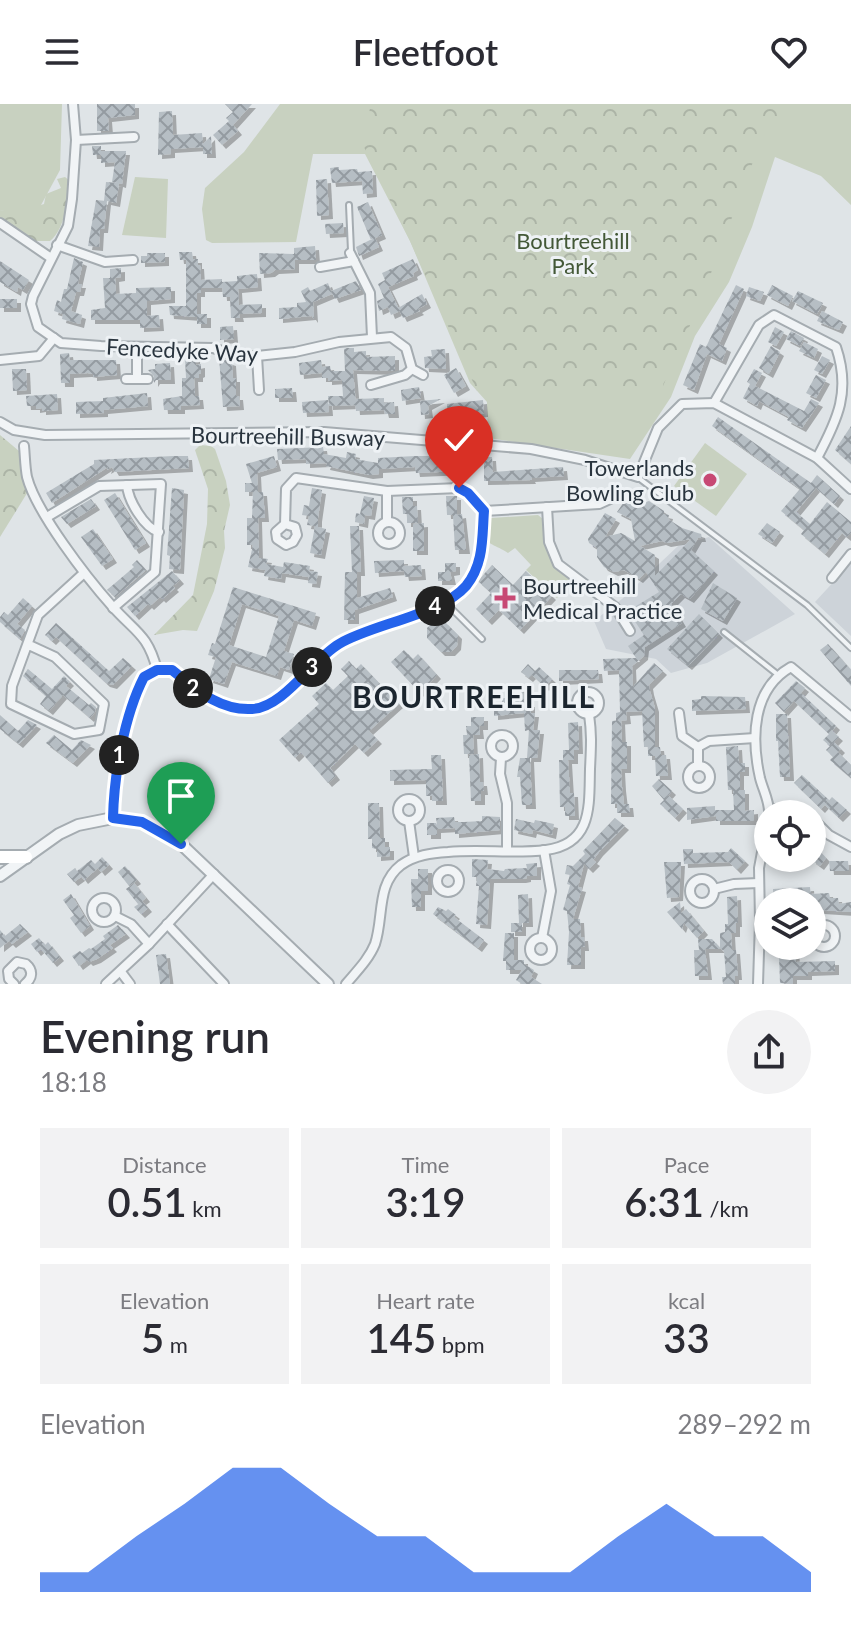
<!DOCTYPE html>
<html lang="en">
<head>
<meta charset="utf-8">
<style>
  body { margin:0; font-family:Lato,sans-serif; background:#f2f2f3; color:#2b2b33; height:100vh; display:flex; flex-direction:column; font-size:30px; white-space:nowrap }
  * { box-sizing:border-box; margin:0 }
  p { font-size:26px; color:#7c7c81 }
  .icon { flex:none; width:44px; height:44px; fill:none; stroke:currentColor; stroke-width:2; stroke-linecap:round; stroke-linejoin:round }
  .map { position:relative; height:880px; overflow:hidden }
  .panel { display:flex; flex-direction:column; background:#fff; flex:1 }
  .panel>* { flex:none }
  .fabs { position:absolute; left:754px; top:696px; display:grid; gap:16px }
  .fabs a { display:grid; place-items:center; width:72px; height:72px; border-radius:50%; background:#fff; box-shadow:0 4px 12px #0003; font-size:40px }
  .pin { position:absolute; display:grid; place-items:center; width:68px; height:68px; color:#fff; margin:-82px -34px; border-radius:50% 50% 50% 0; rotate:-45deg; box-shadow:0 0 8px #0007 }
  .pin .icon { rotate:45deg }
  .km { position:absolute; width:40px; height:40px; margin:-20px; border-radius:50%; background:#222; color:#fff; font-size:22px; line-height:40px; text-align:center }
  .round { display:grid; place-items:center; flex:none; width:84px; height:84px; border-radius:42px; background:#f2f2f3 }
  .summary { display:flex; align-items:center; justify-content:space-between; height:136px; padding:0 40px }
  h1 { font-size:44px; font-weight:600; line-height:60px }
  .stats { display:grid; grid-template-columns:repeat(3,1fr); gap:12px; height:136px; padding:8px 40px }
  .stats div { display:grid; align-content:center; border-radius:0px; background:#f2f2f3; text-align:center }
  .stats b { font-size:40px; font-weight:600 }
  .stats small { font-size:22px; font-weight:400 }
  .stats p { font-size:22px }
  .chart { height:224px; padding:16px 40px }
  .chart p { display:flex; justify-content:space-between }
  .chart svg { width:100%; height:144px; margin-top:8px; fill:#2563eb; opacity:.7 }
  header { display:flex; justify-content:space-between; align-items:center; height:104px; padding:0 40px; background:#fff; font-size:36px; font-weight:600 }
  .map>svg:first-child { display:block }
  .built { fill:#cdd3d9 }
  .green { fill:#c8d1c0 }
  .forest { fill:url(#forest-crowns) }
  .building { fill:url(#building-cross-hatch); fill-rule:evenodd; filter:url(#shadow) }
  .lines { fill:none; stroke-linecap:round; stroke-linejoin:round }
  .service-casing { stroke:#a5acb1; stroke-width:8 }
  .minor-casing { stroke:#a5acb1; stroke-width:12 }
  .tertiary-casing { stroke:#a5acb1; stroke-width:14 }
  .secondary-casing { stroke:#a5acb1; stroke-width:16 }
  .service { stroke:#f1f4f6; stroke-width:4 }
  .minor { stroke:#f1f4f6; stroke-width:8 }
  .tertiary { stroke:#f1f4f6; stroke-width:10 }
  .secondary { stroke:#fff; stroke-width:12 }
  .route-casing { stroke:#fff; stroke-width:16 }
  .route { stroke:#2563eb; stroke-width:10 }
  .poi-dot { fill:#c74974; stroke:#eef2f5; stroke-width:3 }
  .labels { text-anchor:middle; dominant-baseline:central; stroke-width:6; stroke-linejoin:round; paint-order:stroke }
  .park-label { font-size:22px; fill:#435837; stroke:#eef2f5 }
  .street-label { font-size:22px; fill:#29343e; stroke:#eef2f5 }
  .poi-label { font-size:22px; fill:#29343e; stroke:#eef2f5; text-anchor:end }
  .district-label { font-size:30px; font-weight:bold; letter-spacing:2px; fill:#1b252e; stroke:#eef2f5 }
</style>
</head>
<body>
<header><svg class="icon" aria-label="menu" viewBox="0 0 24 24"><path d="M4 6h16M4 12h16M4 18h16"/></svg>Fleetfoot<svg class="icon" aria-label="heart" viewBox="0 0 24 24"><path d="M12 20l-8-8c-3-5 5-10 8-4 3-6 11-1 8 4z"/></svg></header>
<div class="map">
<svg width="851" height="880" viewBox="0 0 851 880">
  <defs>
    <pattern id="forest-crowns" width="20" height="18" patternUnits="userSpaceOnUse" patternTransform="scale(2)"><rect width="20" height="18" fill="#c8d1c0"/><path d="M2 6a3 3 0 1 1 6 0M12 15a3 3 0 1 1 6 0" fill="none" stroke="#acb4a6"/></pattern>
    <pattern id="building-cross-hatch" width="8" height="8" patternUnits="userSpaceOnUse" patternTransform="scale(2)"><rect width="8" height="8" fill="#b6bec4"/><path d="M0 0l8 8M0 8l8-8" fill="none" stroke="#949ba1"/></pattern>
    <filter id="shadow"><feDropShadow dx="4" dy="4" stdDeviation="0" flood-color="#0004"/></filter>
  </defs>
  <rect width="100%" height="100%" fill="#dfe4e7"/>
  <!-- built -->
  <g class="built">
    <path d="M709 433 795 510 707 559 671 569 656 555 606 545 594 517 622 495 678 442Z"/>
    <path d="M851 459V532L815 498Z"/>
  </g>
  <!-- green -->
  <g class="green">
    <path d="M0 0H62L60 66 34 114 0 106Z"/>
    <path d="M280 0H851V101L821 72 775 53 752 123 729 178 695 232 671 293 630 355 488 334 487 298 470 279 410 137 365 50H313L296 138 212 139 206 136 202 105 205 84 244 48Z"/>
    <path d="M135 73 168 75 166 134 122 131Z"/>
    <path d="M705 339 747 370 716 412 674 382Z"/>
    <path d="M538 411 544 416C545 448 548 455 572 476L557 494 526 466 531 461 515 444 508 449C492 438 478 442 490 414Z"/>
  </g>
  <!-- forest -->
  <g class="forest">
    <path d="M371 0H780L782 5 756 50 699 201 659 291 477 287 410 137 362 39Z"/>
    <path d="M65 73 70 77C67 96 66 124 50 137H32L0 114V106L19 108 44 100 46 90 61 84 57 75Z"/>
    <path d="M0 331 19 347 29 386 0 433Z"/>
    <path d="M200 341 211 342 215 345 226 377 230 401 224 427 225 444 214 487 197 527 183 526 154 531 193 491 207 420 208 385 195 346Z"/>
  </g>
  <!-- building -->
  <g class="building">
    <path d="M97 0H135V11L108 14 109 27H97Z"/>
    <path d="M225 0H252L233 21 238 27 222 41 213 31 229 17 226 14 233 8Z"/>
    <path d="M172 7 173 31 202 29 203 40 211 32 212 50H203V43L171 45V50L158 51 159 8Z"/>
    <path d="M92 42H101V47H126L122 80 119 79 116 99 107 97 104 125H100L99 143 88 142 96 96 106 97H104L106 78 118 79 112 78 115 58 101 59V51H93Z"/>
    <path d="M339 63V66L357 65 358 68 372 67 373 89 363 90 362 77 332 79 330 64Z"/>
    <path d="M327 75 329 111 317 112 316 76Z"/>
    <path d="M368 98 382 131 375 134 379 143 359 152 356 143 374 134 371 136 357 103Z"/>
    <path d="M343 119 344 129 326 130 325 120Z"/>
    <path d="M315 142 316 156H295V165L275 166 271 169 260 170 259 149 294 150V144Z"/>
    <path d="M179 148H192L193 155H198V161H200L201 176 222 175V178L237 177V172L257 170 258 183 238 185 239 201 262 200V209L239 210 240 214H231L230 193H223L222 179V184H201V189H197V210H207V220H197V213L170 211 169 202H186V156H180Z"/>
    <path d="M147 149H165V158L141 159V152H147Z"/>
    <path d="M74 154 83 158 78 180H82L80 188H76L71 207 82 211 80 220 62 215 63 210 54 207 57 196 61 198 64 185H67Z"/>
    <path d="M413 155 418 166 413 169 414 172 388 183 400 207 391 211 388 203 379 207 377 197 384 194 378 180 385 176 382 169Z"/>
    <path d="M0 157 29 176 23 186 18 183 17 188 0 178Z"/>
    <path d="M121 164V173L115 174 116 190 136 189V184L171 183V195L147 197V212L159 211 160 223 140 224V216H91V206L105 204 103 174H110V165Z"/>
    <path d="M356 177 361 186 335 195 331 187Z"/>
    <path d="M328 179 332 190 313 198 314 215 312 212 279 215V204L297 203V199L306 198 301 187 308 183 310 187Z"/>
    <path d="M736 181 744 185 719 240 727 244 722 257 707 250 694 286 683 281 700 240 706 243Z"/>
    <path d="M772 181 793 192 788 202 767 191Z"/>
    <path d="M749 183 764 188 760 197 746 192Z"/>
    <path d="M798 187 823 199 817 210 792 197Z"/>
    <path d="M422 190 427 200 418 205 420 207 403 214 398 204Z"/>
    <rect x="0" y="195" width="17" height="9"/>
    <path d="M822 207 843 218 839 226 817 217Z"/>
    <path d="M233 222 234 235 220 236V223Z"/>
    <path d="M775 223 784 228 776 242 768 238Z"/>
    <path d="M791 227 804 234 800 242 786 235Z"/>
    <path d="M804 238 818 245 814 254 799 247Z"/>
    <path d="M771 242 780 248 769 270 759 264Z"/>
    <path d="M347 244H354V248L366 247V253L395 252V267L353 266 356 301 329 302 328 292H343L342 276 328 277V274H322V269L300 271 299 259 321 256 322 263 330 262 331 267H345L344 245Z"/>
    <path d="M445 245 446 265 425 264 424 253 432 252 431 246Z"/>
    <path d="M69 249 70 256H116L117 271 93 273V270L88 269 70 270V279H61L60 250Z"/>
    <path d="M822 252 830 256 822 270 814 266Z"/>
    <path d="M196 253V261L201 260V269L199 270V274H194L195 292H199L200 301 181 302V306H164L163 295 182 292V274H186L185 254Z"/>
    <path d="M219 254 232 258 233 274H236V292H239L240 302 223 303Z"/>
    <path d="M170 259 171 276H156L154 279V272L148 266 155 265V260Z"/>
    <path d="M456 264 466 282 454 289 444 271Z"/>
    <path d="M12 265H26L27 286 13 287Z"/>
    <path d="M754 265 762 269 755 282 804 307 811 295 819 299 802 324 787 316 789 313 759 297 757 302 743 294 750 280 747 278Z"/>
    <path d="M816 271 826 276 816 294 806 289Z"/>
    <path d="M419 283 421 294 402 297 401 286Z"/>
    <path d="M292 284 293 294H275V285Z"/>
    <path d="M147 289 148 302 104 306V309L76 310V298L103 297V294Z"/>
    <path d="M57 290 58 306 42 307V304L36 305V302H27L26 292Z"/>
    <path d="M384 294V299L394 298 395 310H385L384 306 356 307 355 295Z"/>
    <path d="M441 295 428 302 429 310 421 311 420 297Z"/>
    <path d="M328 296 329 308 303 309 302 298Z"/>
    <path d="M483 296 484 309 448 313 447 300Z"/>
    <path d="M718 313 811 379 817 371 840 392 834 400 816 384 796 408 810 420 827 398 851 418V429L847 433 842 429 825 450 801 430 804 426 781 407 800 385 712 322Z"/>
    <path d="M851 322V360L835 346Z"/>
    <path d="M323 343 324 350 346 354 347 348 356 350 355 355 378 359V354L415 352H433L434 357 461 356 462 367 416 369 415 363 379 365V370L369 371 326 362 327 359 306 360V355L278 356 277 345Z"/>
    <path d="M173 352H188L189 364 115 368 112 363 107 366 108 363 52 399 46 389 94 360V356Z"/>
    <path d="M274 352 277 363 257 369 258 388H263L265 414H258L259 454 268 455 266 460 283 463 284 458 310 462 309 467 318 468 316 480 308 479 309 470 308 473 282 469 281 475 264 472 266 462 265 466 248 463 253 441H247V414H252L253 388H245V379H252L246 360Z"/>
    <path d="M484 353H492L493 368 563 363 564 372 531 374 532 376 484 377Z"/>
    <path d="M172 384 184 386 180 466 169 465 170 452 167 451Z"/>
    <path d="M312 384 322 386 318 414V423L326 425 321 451 310 449 315 422 307 421 309 412 302 411 304 401 309 402Z"/>
    <path d="M115 389 146 439 135 446 104 396Z"/>
    <path d="M364 392 374 394 371 412 365 411 364 420 355 418 356 409 360 410Z"/>
    <path d="M446 392H457V411L462 410 466 446H455L453 411H447Z"/>
    <path d="M628 392 643 399 649 397 664 407V410L669 411 668 415 682 424 701 430 702 434H698L691 446 714 467 690 495 681 490 671 500 682 519 645 543 644 552 632 562 633 583 654 559 663 567 649 581 650 587 655 604V643H660L661 651H666L668 672H656L655 652H648V643H644L642 607 626 608 627 616 616 617V609L620 608 619 566 604 567 603 555 636 554 628 542 644 531 628 507 659 488 646 468 639 475 624 466 614 468 604 463 597 453V444L589 439 588 435 605 409 616 415 605 433 621 429 635 437 631 415 617 408ZM691 435 655 472V451L640 442 662 437 667 439Z"/>
    <path d="M402 393H413V402H417L418 419H407V410H403Z"/>
    <path d="M91 395 96 402 67 420 61 413Z"/>
    <path d="M424 419V447H413V420Z"/>
    <path d="M767 419 780 428 772 439 758 430Z"/>
    <path d="M350 422H359L361 468H352Z"/>
    <path d="M93 425 113 455 102 462 81 433Z"/>
    <path d="M137 456 146 466 115 493 107 486 134 463 132 461Z"/>
    <path d="M404 456V462L421 461 422 472 405 473 404 467 375 469 374 457Z"/>
    <path d="M445 459H456V467L450 468 452 477H438V468H445Z"/>
    <path d="M492 461 513 481 526 467 552 492 520 526 499 506 488 517 476 505 491 489 478 477Z"/>
    <path d="M172 467 180 476 173 482 175 484 162 495 160 493 150 502 148 500 135 512 127 503Z"/>
    <path d="M345 468H357V494L390 484 393 493 355 506V516H344Z"/>
    <path d="M713 479 737 494 723 517 701 505Z"/>
    <path d="M233 483 316 509 312 522 294 516 284 547 294 550 289 566 280 563 277 572 232 558 224 580 209 575 216 553 208 551 212 539 215 540ZM242 500 279 512 266 553 229 541Z"/>
    <path d="M23 494 32 502 17 520 25 526 20 535 0 518V513L4 508 8 511Z"/>
    <path d="M699 510 719 530 688 562 667 545Z"/>
    <path d="M434 517H444L458 531 457 542 451 548H441L427 534V524Z"/>
    <path d="M56 519 109 567 123 554 132 562 113 581 106 579 56 533 52 537 45 531Z"/>
    <path d="M828 540 851 566V582L820 546Z"/>
    <path d="M404 546 413 555 418 550 437 571 420 589 391 558Z"/>
    <path d="M349 557 356 565 361 560 399 600 369 627 378 636 364 649 355 640 330 664 336 672 328 679 301 648 295 654 279 636 319 600 312 592 326 579 333 586 348 572 341 565Z"/>
    <path d="M528 560 535 567 539 563 552 575 545 583 532 571 534 569 529 574 521 568Z"/>
    <path d="M28 565 52 585 64 572 70 578 66 582 89 601 91 599 96 603 95 608 90 614 63 591 49 607 40 600 46 592 23 572Z"/>
    <path d="M559 566H598L599 575 559 577Z"/>
    <path d="M796 577 805 584 801 589 836 622 832 627 839 633 830 642 823 636 829 630 794 597 784 608 775 599Z"/>
    <path d="M510 584H523L524 599H531V609H535L533 626H540L537 654H527L529 626 525 627 524 609 494 612V603H502V594H510Z"/>
    <path d="M701 592 745 593 746 605 692 607V596L701 595Z"/>
    <path d="M776 610H787L790 673H780L778 637H776Z"/>
    <path d="M0 611 18 627 28 616 37 621 19 640 0 625Z"/>
    <path d="M471 613H484V622H479L480 631H473L474 650H464L463 631H467L466 622H471Z"/>
    <path d="M621 616 622 638H627V665H621L622 683 624 700H629L630 709H617V700H611L612 617Z"/>
    <path d="M578 618 579 646H569L568 619Z"/>
    <path d="M54 631 72 646 81 636 91 641 73 659 46 639Z"/>
    <path d="M834 638 841 645 834 652 838 648 851 661V674L830 656 833 653 826 646Z"/>
    <path d="M738 642 739 659H745V668H740V686H745V707L754 706V717H716V712L687 716V704L715 702V706H734L733 686H728L726 643Z"/>
    <path d="M563 646H574V656H568L570 689H574L575 712H565V703H560L559 656H568H563Z"/>
    <path d="M479 650 480 678H483L484 687H481V697H471L469 651Z"/>
    <path d="M431 651H441L443 697H432V692H426V676L390 677V666L432 665Z"/>
    <path d="M520 654H530L532 701H522L520 673H517Z"/>
    <path d="M802 671 829 696 821 705 794 679Z"/>
    <path d="M659 675 672 687 665 695 668 691 683 705 675 714 660 700 664 696 652 682Z"/>
    <path d="M832 693 847 706 839 714 825 701Z"/>
    <path d="M368 699H379L380 734H385V743H390V752L377 753V745L372 744V735H368Z"/>
    <path d="M482 712 500 713V726L455 730V724L437 725V731H427V719H436L437 721 436 714 454 713 455 718H464L482 717Z"/>
    <path d="M615 714 625 722 599 748 593 756 596 758 589 765 584 760 578 783 582 784 573 815H580L581 833H584L585 843H581V861H567L569 828 567 807 563 806 570 781 567 780 570 771 565 770 567 761 573 762 585 750 583 747Z"/>
    <path d="M516 715 534 719 535 716 554 720 552 731 533 726 532 730 514 726Z"/>
    <path d="M812 739 826 754 820 762 812 756Z"/>
    <path d="M731 744 745 757 737 766 729 758 684 760 683 745H693V749L728 748Z"/>
    <path d="M102 753 109 761 101 768 98 764 84 776 78 768 81 773 74 778 67 770 75 764 77 767 91 756 95 760Z"/>
    <path d="M472 755 488 756 487 765 504 767 505 765 527 764 526 760 537 759V772H527V774L522 775H490L487 821 476 820 479 782H476L477 773H472Z"/>
    <path d="M829 757H848L849 767H830Z"/>
    <path d="M664 758H681L679 793 667 794Z"/>
    <path d="M125 762 137 776 129 782 118 768Z"/>
    <path d="M418 765H428V787H421V803H412L411 775H418Z"/>
    <path d="M134 779 146 794 142 797 148 804 141 810 134 803 140 799 138 800 126 785Z"/>
    <path d="M810 783 811 795 774 796 773 785Z"/>
    <path d="M829 789 830 794H838L839 800 851 798V808L820 806V799L811 798V790Z"/>
    <path d="M71 790 90 822 81 829 70 814 74 811 63 796Z"/>
    <path d="M528 790 529 819H522V828H511V819H519L518 791Z"/>
    <path d="M737 792 738 819H736V829H731L732 846H736L738 872H735V880H723L722 873H726L724 847 721 845H705L708 872H695L694 846H699L698 835H712L720 844V829L725 828V820H728L727 793Z"/>
    <path d="M680 798 681 809 686 805 704 827 697 834 684 819 682 825 667 808Z"/>
    <path d="M438 803 446 807 448 805 456 811 454 813 484 836 478 844 433 810Z"/>
    <path d="M20 820 28 828 12 840 9 837 0 844V826L5 832Z"/>
    <path d="M118 821 126 830 110 841 113 844 97 855 89 858 87 856 79 862 72 852 80 847 82 849 89 844 91 845 105 835 103 832Z"/>
    <path d="M505 829H514V856H524V860L534 866 531 873 542 880H522L516 876 522 866H506V857H503Z"/>
    <path d="M39 834 45 841 48 838 60 853 53 859 41 845 44 842 37 848 31 840Z"/>
    <path d="M783 842H795L796 858 835 857V867L808 868V872H793V880L780 879 779 852H784Z"/>
    <path d="M166 850 170 880H160L156 851Z"/>
  </g>
  <g class="lines">
    <defs>
      <g id="service">
        <path d="M349 101 351 147"/>
        <path d="M640 375 807 501 851 544"/>
        <path d="M446 499 482 535"/>
        <path d="M724 528 777 570"/>
      </g>
      <g id="minor">
        <path d="M73 0 76 36 72 95 68 122 33 192 31 200 38 223 61 239 101 242 213 244 237 252H257L295 248 339 238 391 233 406 244 412 265 423 271"/>
        <path d="M76 36 134 33"/>
        <path d="M0 119 51 154"/>
        <path d="M57 141 105 158 133 156"/>
        <path d="M350 149 370 189 372 233"/>
        <path d="M320 163 354 157"/>
        <path d="M137 243V275"/>
        <path d="M257 252 259 286"/>
        <path d="M0 256 39 252 54 234"/>
        <path d="M126 275H148"/>
        <path d="M371 281 405 271 412 265"/>
        <path d="M714 299 759 221 774 211 836 243C851 287 838 315 817 354"/>
        <path d="M0 318 14 326 45 331 324 328 531 345 585 356 638 373 658 324 682 300 714 299 817 354 851 385"/>
        <path d="M24 342C25 352 25 363 27 373 36 408 87 474 112 502 135 528 148 530 157 566"/>
        <path d="M127 381C128 396 144 424 159 428"/>
        <path d="M387 387V418"/>
        <path d="M547 403 549 438 558 460 615 503 630 527"/>
        <path d="M484 407 599 400 612 394"/>
        <path d="M47 413 99 382 161 380 155 468 113 504"/>
        <circle cx="389" cy="429" r="11"/>
        <path d="M832 474 851 450"/>
        <path d="M29 541 55 553 104 600 99 626 74 630 11 600 12 582 38 511 84 469"/>
        <circle cx="588" cy="599" r="11"/>
        <path d="M679 609 682 632 698 643"/>
        <circle cx="502" cy="642" r="11"/>
        <path d="M501 654 500 670 507 699V746"/>
        <circle cx="699" cy="673" r="11"/>
        <path d="M698 662V643L709 637 755 634"/>
        <circle cx="409" cy="706" r="11"/>
        <path d="M770 705H787L805 710"/>
        <path d="M769 710C770 698 763 686 760 674 751 634 752 585 791 563L851 613"/>
        <path d="M113 714C114 669 123 614 144 573L157 566H172C196 585 219 608 252 605 285 603 312 556 339 540 373 520 441 511 466 482 484 460 482 434 484 407L468 389 459 384 387 387 296 374 286 385 285 420 276 428 277 435 286 441 293 438 297 431 295 423 285 420"/>
        <path d="M812 714 829 731 851 743"/>
        <path d="M409 717 414 753"/>
        <circle cx="448" cy="777" r="11"/>
        <circle cx="702" cy="787" r="12"/>
        <path d="M714 785 734 780 759 779"/>
        <circle cx="104" cy="806" r="12"/>
        <path d="M115 812 131 820 149 840"/>
        <path d="M167 820 224 880"/>
        <circle cx="824" cy="832" r="11"/>
        <path d="M542 834 551 787 544 746"/>
        <circle cx="541" cy="845" r="11"/>
        <path d="M121 868 130 880"/>
        <path d="M14 880 9 875 8 867 17 858 26 860C33 866 33 874 25 880"/>
        <path d="M106 880 149 840 214 770"/>
        <path d="M346 880C357 867 369 855 375 840 384 813 376 780 401 761 415 751 432 749 448 748 481 745 514 750 546 746 593 740 589 701 590 665 591 643 592 632 589 610"/>
        <path d="M758 880 760 817 759 764 768 716"/>
      </g>
      <path id="tertiary" d="M0 772 59 730 78 721 113 714 142 718 181 740 328 880"/>
      <path id="secondary" d="M0 753H26"/>
    </defs>
    <!-- service casing -->
    <use href="#service" class="service-casing"/>
    <!-- minor casing -->
    <use href="#minor" class="minor-casing"/>
    <!-- tertiary casing -->
    <use href="#tertiary" class="tertiary-casing"/>
    <!-- secondary casing -->
    <use href="#secondary" class="secondary-casing"/>
    <!-- service -->
    <use href="#service" class="service"/>
    <!-- minor -->
    <use href="#minor" class="minor"/>
    <!-- tertiary -->
    <use href="#tertiary" class="tertiary"/>
    <!-- secondary -->
    <use href="#secondary" class="secondary"/>
  </g>
  <g class="lines">
    <defs>
      <path id="route" d="M181 740 142 718 113 714C114 671 124 612 144 573L157 566H172C196 585 219 607 252 605 284 603 312 556 339 540 372 520 441 511 466 482 484 460 482 434 484 407L468 389 459 384"/>
    </defs>
    <!-- route casing -->
    <use href="#route" class="route-casing"/>
    <!-- route -->
    <use href="#route" class="route"/>
  </g>
  <!-- markers -->
  <g class="poi-dot">
    <circle cx="710" cy="376" r="8"/>
    <path d="M501 482h8v8h8v8h-8v8h-8v-8h-8v-8h8z"/>
  </g>
  <g class="labels">
    <!-- park labels -->
    <g class="park-label">
      <text x="573" y="136">Bourtreehill<tspan x="573" dy="25">Park</tspan></text>
    </g>
    <!-- street labels -->
    <g class="street-label">
      <text transform="translate(182 246) rotate(3)">Fencedyke Way</text>
      <text transform="translate(288 332) rotate(1)">Bourtreehill Busway</text>
    </g>
    <!-- poi labels -->
    <g class="poi-label">
      <text x="694" y="363">Towerlands<tspan x="694" dy="25">Bowling Club</tspan></text>
      <text x="523" y="481" text-anchor="start">Bourtreehill<tspan x="523" dy="25">Medical Practice</tspan></text>
    </g>
    <!-- district labels -->
    <g class="district-label">
      <text x="474" y="592">BOURTREEHILL</text>
    </g>
  </g>
</svg>
<div class="fabs">
<a><svg class="icon" aria-label="locate" viewBox="0 0 24 24"><circle cx="12" cy="12" r="6"/><path d="M12 2v4M12 18v4M2 12h4M18 12h4"/></svg></a>
<a><svg class="icon" aria-label="layers" viewBox="0 0 24 24"><path d="M12 4l9 5-9 5-9-5zM3 14l9 5 9-5"/></svg></a>
</div>
<div class="pin" style="left:181px;top:740px;background:#1e9e55"><svg class="icon" aria-label="arrive" viewBox="0 0 24 24"><path d="M6 21V4h12l-3 4 3 4H6"/></svg></div>
<div class="pin" style="left:459px;top:384px;background:#d93025"><svg class="icon" aria-label="check" viewBox="0 0 24 24"><path d="M5 12l5 5 9-10"/></svg></div>
<b class="km" style="left:119px;top:651px">1</b>
<b class="km" style="left:193px;top:584px">2</b>
<b class="km" style="left:312px;top:563px">3</b>
<b class="km" style="left:435px;top:502px">4</b>
</div>
<section class="panel">
<div class="summary"><div><h1>Evening run</h1><p>18:18</p></div><a class="round"><svg class="icon" aria-label="share" viewBox="0 0 24 24"><path d="M12 15V3M7 8l5-5 5 5M5 13v7h14v-7"/></svg></a></div>
<div class="stats">
<div><p>Distance</p><b>0.51<small> km</small></b></div>
<div><p>Time</p><b>3:19</b></div>
<div><p>Pace</p><b>6:31<small> /km</small></b></div>
</div>
<div class="stats">
<div><p>Elevation</p><b>5<small> m</small></b></div>
<div><p>Heart rate</p><b>145<small> bpm</small></b></div>
<div><p>kcal</p><b>33</b></div>
</div>
<div class="chart"><p><span>Elevation</span>289–292 m</p>
<svg viewBox="0 0 160 44" preserveAspectRatio="none"><path d="M0 44V38L10 38L20 27L30 17L40 6L50 6L60 17L70 27L80 27L90 38L100 38L110 38L120 27L130 17L140 27L150 27L160 38V44z"/></svg>
</div>
</section>
</body>
</html>
